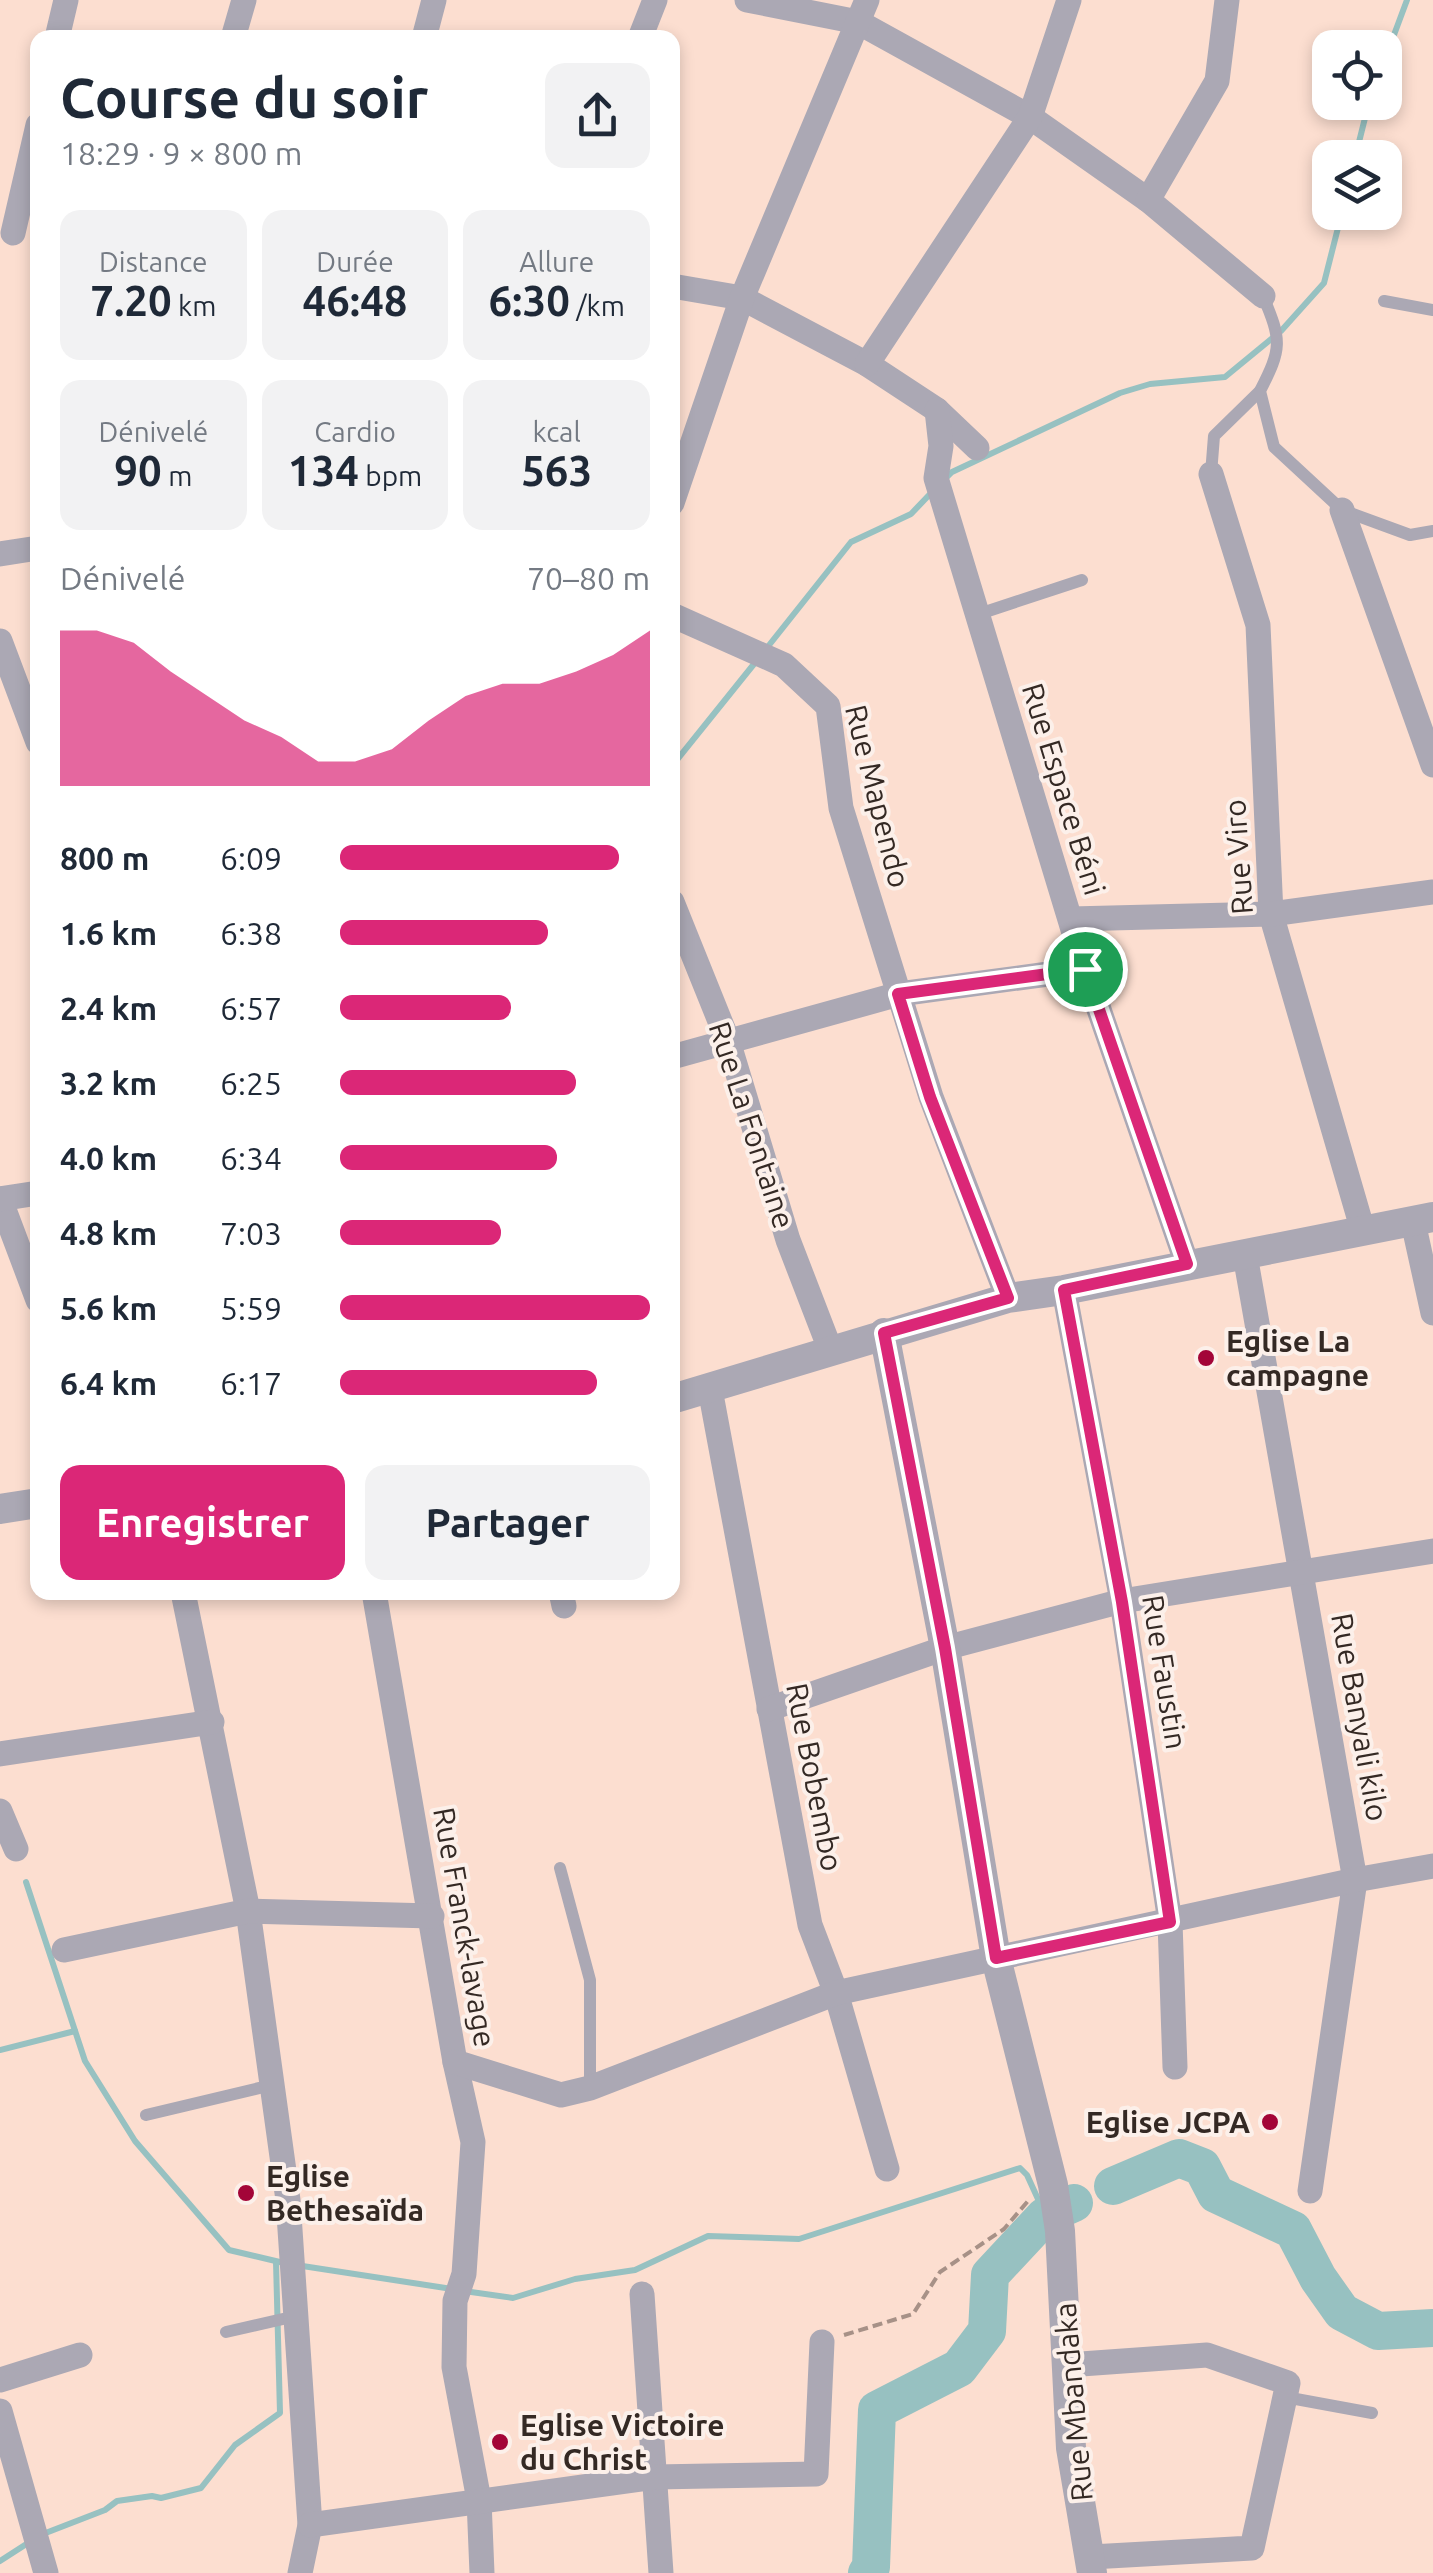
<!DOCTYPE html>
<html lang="fr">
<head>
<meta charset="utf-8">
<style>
  body { margin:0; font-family:Ubuntu,sans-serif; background:#f2f2f3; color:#1f2937; height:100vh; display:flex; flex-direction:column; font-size:38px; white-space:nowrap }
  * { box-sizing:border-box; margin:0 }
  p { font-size:32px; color:#747a83 }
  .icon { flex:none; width:55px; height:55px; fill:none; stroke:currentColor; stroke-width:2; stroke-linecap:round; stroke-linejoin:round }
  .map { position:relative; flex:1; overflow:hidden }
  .sheet { position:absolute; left:30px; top:30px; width:650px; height:1570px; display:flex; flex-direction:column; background:#fff; border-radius:20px; box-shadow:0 5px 15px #0003 }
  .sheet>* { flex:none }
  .fabs { position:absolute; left:1312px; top:30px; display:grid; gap:20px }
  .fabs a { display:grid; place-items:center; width:90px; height:90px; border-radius:20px; background:#fff; box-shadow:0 5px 15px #0003; font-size:50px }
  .pin { position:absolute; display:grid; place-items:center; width:85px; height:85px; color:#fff; margin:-42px; border:5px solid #fff; border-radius:50%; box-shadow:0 2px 10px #0007 }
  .round { display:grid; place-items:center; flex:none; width:105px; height:105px; border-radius:20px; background:#f2f2f3 }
  .headline { display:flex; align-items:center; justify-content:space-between; height:170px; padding:0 30px }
  h1 { font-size:55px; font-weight:700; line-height:75px }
  .stats { display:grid; grid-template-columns:repeat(3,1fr); gap:15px; height:170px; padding:10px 30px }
  .stats div { display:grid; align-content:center; border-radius:20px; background:#f2f2f3; text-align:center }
  .stats b { font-size:42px; font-weight:700 }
  .stats small { font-size:28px; font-weight:400 }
  .stats p { font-size:28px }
  .chart { height:280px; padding:20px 30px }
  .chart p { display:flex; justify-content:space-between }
  .chart svg { width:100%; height:180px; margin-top:10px; fill:#db2777; opacity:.7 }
  .button { display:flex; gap:20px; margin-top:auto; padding:20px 30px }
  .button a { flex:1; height:115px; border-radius:20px; background:#db2777; color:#fff; font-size:40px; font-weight:700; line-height:115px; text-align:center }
  .button a+a { background:#f2f2f3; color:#1f2937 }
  ul { padding:0 30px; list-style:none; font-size:32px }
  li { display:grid; grid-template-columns:160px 120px 1fr; align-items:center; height:75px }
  li i { height:25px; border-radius:12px; background:#db2777 }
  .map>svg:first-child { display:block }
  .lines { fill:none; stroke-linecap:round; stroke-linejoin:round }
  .stream { stroke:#97c1c1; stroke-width:6 }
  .river { stroke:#97c1c1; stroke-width:38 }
  .path { stroke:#a79187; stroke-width:4; stroke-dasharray:10 5; stroke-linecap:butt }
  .service { stroke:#aba8b4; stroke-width:12 }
  .minor { stroke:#aba8b4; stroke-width:25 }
  .tertiary { stroke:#aba8b4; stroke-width:30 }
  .route-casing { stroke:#fff; stroke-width:20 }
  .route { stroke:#db2777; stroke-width:12 }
  .poi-dot { fill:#a30538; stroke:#fcf0ea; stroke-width:4 }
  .labels { text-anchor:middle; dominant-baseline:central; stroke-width:8; stroke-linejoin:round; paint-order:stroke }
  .street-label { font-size:30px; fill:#342924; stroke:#fcf0ea }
  .poi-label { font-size:30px; font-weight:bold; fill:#342924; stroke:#fcf0ea; text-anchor:start }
</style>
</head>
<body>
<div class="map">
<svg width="1433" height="2573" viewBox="0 0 1433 2573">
  <rect width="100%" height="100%" fill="#fcded0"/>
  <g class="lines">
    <!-- stream -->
    <g class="stream">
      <path d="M1385 59 1407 0"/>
      <path d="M1355 158 1369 102"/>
      <path d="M944 480 952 472 1120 393 1150 384 1225 377 1281 331 1324 283 1342 212"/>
      <path d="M766 649 851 542 911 514 931 493"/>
      <path d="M672 766 758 659"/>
      <path d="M26 1882 85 2061 135 2141 229 2250 284 2263"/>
      <path d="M0 2050 75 2031"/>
      <path d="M296 2265 452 2289"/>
      <path d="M464 2291 513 2298 575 2279 635 2270 708 2236 799 2239 1020 2168 1027 2175 1043 2210"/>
      <path d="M43 2534 105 2510 117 2501 152 2496 161 2498 201 2488 235 2445 280 2413 276 2262"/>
      <path d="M0 2561 28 2543"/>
    </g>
    <!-- river -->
    <g class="river">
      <path d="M1113 2186 1179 2158 1202 2167 1216 2194 1293 2230 1318 2278 1342 2312 1378 2331 1433 2328"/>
      <path d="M867 2573 871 2567 877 2410 959 2368 987 2331 990 2275 1045 2216 1074 2203"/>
    </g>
    <!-- path -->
    <path class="path" d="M844 2335 913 2314 940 2272 1004 2229 1028 2201"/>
    <!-- service -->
    <g class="service">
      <path d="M1263 296C1282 341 1282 348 1260 391L1274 447 1342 510 1410 535 1433 531"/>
      <path d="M1384 301 1433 310"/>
      <path d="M1211 474 1214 436 1260 391"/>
      <path d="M976 615 1082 580"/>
      <path d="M560 1868 590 1980V2088"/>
      <path d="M146 2115 272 2085"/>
      <path d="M226 2332 296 2316"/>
      <path d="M1285 2397 1372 2413"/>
    </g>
    <!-- minor -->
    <g class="minor">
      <path d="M747 0 858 22 1030 117 1148 200 1263 296"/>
      <path d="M57 38 66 0"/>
      <path d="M233 38 244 0"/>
      <path d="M424 38 434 0"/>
      <path d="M640 38 655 0"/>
      <path d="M1148 200 1217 81 1227 0"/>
      <path d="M13 233 38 125"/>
      <path d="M672 286 742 298 867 364 937 410 977 448"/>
      <path d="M867 364 1030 117 1069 0"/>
      <path d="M937 410 941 446 936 478 1085 969 1187 1264"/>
      <path d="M1211 474 1258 625 1271 914 1363 1231"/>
      <path d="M672 503 742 298 867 0"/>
      <path d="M1342 510 1433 765"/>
      <path d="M0 554 38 548"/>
      <path d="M672 615 784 665 828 706 841 808 931 1097 1008 1298"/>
      <path d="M0 641 38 742"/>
      <path d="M672 902 728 1041 788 1240 830 1349"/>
      <path d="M1071 919 1271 914 1433 892"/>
      <path d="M672 1057 899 994 1085 969"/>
      <path d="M0 1199 38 1300"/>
      <path d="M0 1199 38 1193"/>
      <path d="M1413 1222 1433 1313"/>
      <path d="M1245 1255 1355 1880 1310 2191"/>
      <path d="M1064 1290 1122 1601 1170 1922 1175 2067"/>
      <path d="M710 1389 810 1925 836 1993 887 2169"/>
      <path d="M183 1592 248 1911 288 2200 310 2525 300 2573"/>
      <path d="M374 1592 455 2062 473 2142 464 2274 455 2301 454 2367 479 2500 482 2573"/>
      <path d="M561 1592 564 1606"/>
      <path d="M769 1709 945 1648 1122 1601 1433 1551"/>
      <path d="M0 1754 212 1722"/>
      <path d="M0 1811 16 1849"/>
      <path d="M64 1950 248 1911 432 1916"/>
      <path d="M455 2062 561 2095 590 2088 836 1993 1355 1880 1433 1866"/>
      <path d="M642 2294 661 2573"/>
      <path d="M1067 2365 1207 2355 1288 2383 1252 2548 1091 2557"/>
      <path d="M0 2380 80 2355"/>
      <path d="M0 2411 46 2573"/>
      <path d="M310 2525 655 2477 816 2474 822 2342"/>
    </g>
    <!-- tertiary -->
    <g class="tertiary">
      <path d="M884 1333 945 1648 996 1958 1053 2185 1060 2231 1071 2448 1092 2573"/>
      <path d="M672 1399 1008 1298 1064 1290 1433 1217"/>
      <path d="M0 1509 38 1503"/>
    </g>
  </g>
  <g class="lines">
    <defs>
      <path id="route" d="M1085 969 1187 1264 1064 1290 1122 1602 1170 1922 996 1958 945 1648 884 1333 1008 1298 930 1097 898 994Z"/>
    </defs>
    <!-- route casing -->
    <use href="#route" class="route-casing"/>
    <!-- route -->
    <use href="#route" class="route"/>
  </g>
  <!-- markers -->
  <g class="poi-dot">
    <circle cx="1206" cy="1358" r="10"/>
    <circle cx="1270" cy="2122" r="10"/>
    <circle cx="246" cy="2193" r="10"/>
    <circle cx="500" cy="2442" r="10"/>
  </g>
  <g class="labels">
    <!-- street labels -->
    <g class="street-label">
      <text transform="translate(1064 789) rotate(73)">Rue Espace Béni</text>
      <text transform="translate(878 796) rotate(76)">Rue Mapendo</text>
      <text transform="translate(1238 857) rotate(-94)">Rue Viro</text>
      <text transform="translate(752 1125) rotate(72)">Rue La Fontaine</text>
      <text transform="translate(1165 1672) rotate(81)">Rue Faustin</text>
      <text transform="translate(1360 1717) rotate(80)">Rue Banyali kilo</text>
      <text transform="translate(815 1777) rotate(79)">Rue Bobembo</text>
      <text transform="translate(465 1927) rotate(80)">Rue Franck-lavage</text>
      <text transform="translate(1073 2402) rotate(-95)">Rue Mbandaka</text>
    </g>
    <!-- poi labels -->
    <g class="poi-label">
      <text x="1226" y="1341">Eglise La<tspan x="1226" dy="34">campagne</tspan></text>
      <text x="1250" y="2122" text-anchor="end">Eglise JCPA</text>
      <text x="266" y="2176">Eglise<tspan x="266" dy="34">Bethesaïda</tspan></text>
      <text x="520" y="2425">Eglise Victoire<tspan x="520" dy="34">du Christ</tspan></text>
    </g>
  </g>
</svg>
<div class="fabs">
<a><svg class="icon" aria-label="locate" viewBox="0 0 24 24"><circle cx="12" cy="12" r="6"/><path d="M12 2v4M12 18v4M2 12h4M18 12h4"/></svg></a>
<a><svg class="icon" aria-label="layers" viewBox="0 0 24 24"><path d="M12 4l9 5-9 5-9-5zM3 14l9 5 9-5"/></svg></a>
</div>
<div class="pin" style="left:1085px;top:969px;background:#1e9e55"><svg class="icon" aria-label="arrive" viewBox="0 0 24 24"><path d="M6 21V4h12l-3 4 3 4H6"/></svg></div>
<section class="sheet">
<div class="headline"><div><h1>Course du soir</h1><p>18:29 · 9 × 800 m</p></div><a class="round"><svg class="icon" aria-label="share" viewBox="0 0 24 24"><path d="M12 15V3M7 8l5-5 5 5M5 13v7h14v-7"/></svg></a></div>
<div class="stats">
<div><p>Distance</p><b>7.20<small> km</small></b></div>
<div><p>Durée</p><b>46:48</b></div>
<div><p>Allure</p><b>6:30<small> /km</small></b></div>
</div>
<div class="stats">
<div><p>Dénivelé</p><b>90<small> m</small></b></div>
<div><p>Cardio</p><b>134<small> bpm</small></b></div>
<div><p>kcal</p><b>563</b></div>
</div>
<div class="chart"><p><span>Dénivelé</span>70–80 m</p>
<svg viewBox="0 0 160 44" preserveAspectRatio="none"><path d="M0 44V6L10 6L20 9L30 16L40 22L50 28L60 32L70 38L80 38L90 35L100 28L110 22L120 19L130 19L140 16L150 12L160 6V44z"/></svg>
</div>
<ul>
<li><b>800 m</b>6:09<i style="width:90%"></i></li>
<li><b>1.6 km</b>6:38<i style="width:67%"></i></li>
<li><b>2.4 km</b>6:57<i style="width:55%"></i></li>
<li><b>3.2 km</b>6:25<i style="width:76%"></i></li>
<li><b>4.0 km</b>6:34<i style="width:70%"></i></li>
<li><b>4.8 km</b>7:03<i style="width:52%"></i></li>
<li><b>5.6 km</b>5:59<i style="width:100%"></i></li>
<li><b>6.4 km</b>6:17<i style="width:83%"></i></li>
</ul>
<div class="button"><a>Enregistrer</a><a>Partager</a></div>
</section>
</div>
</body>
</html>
